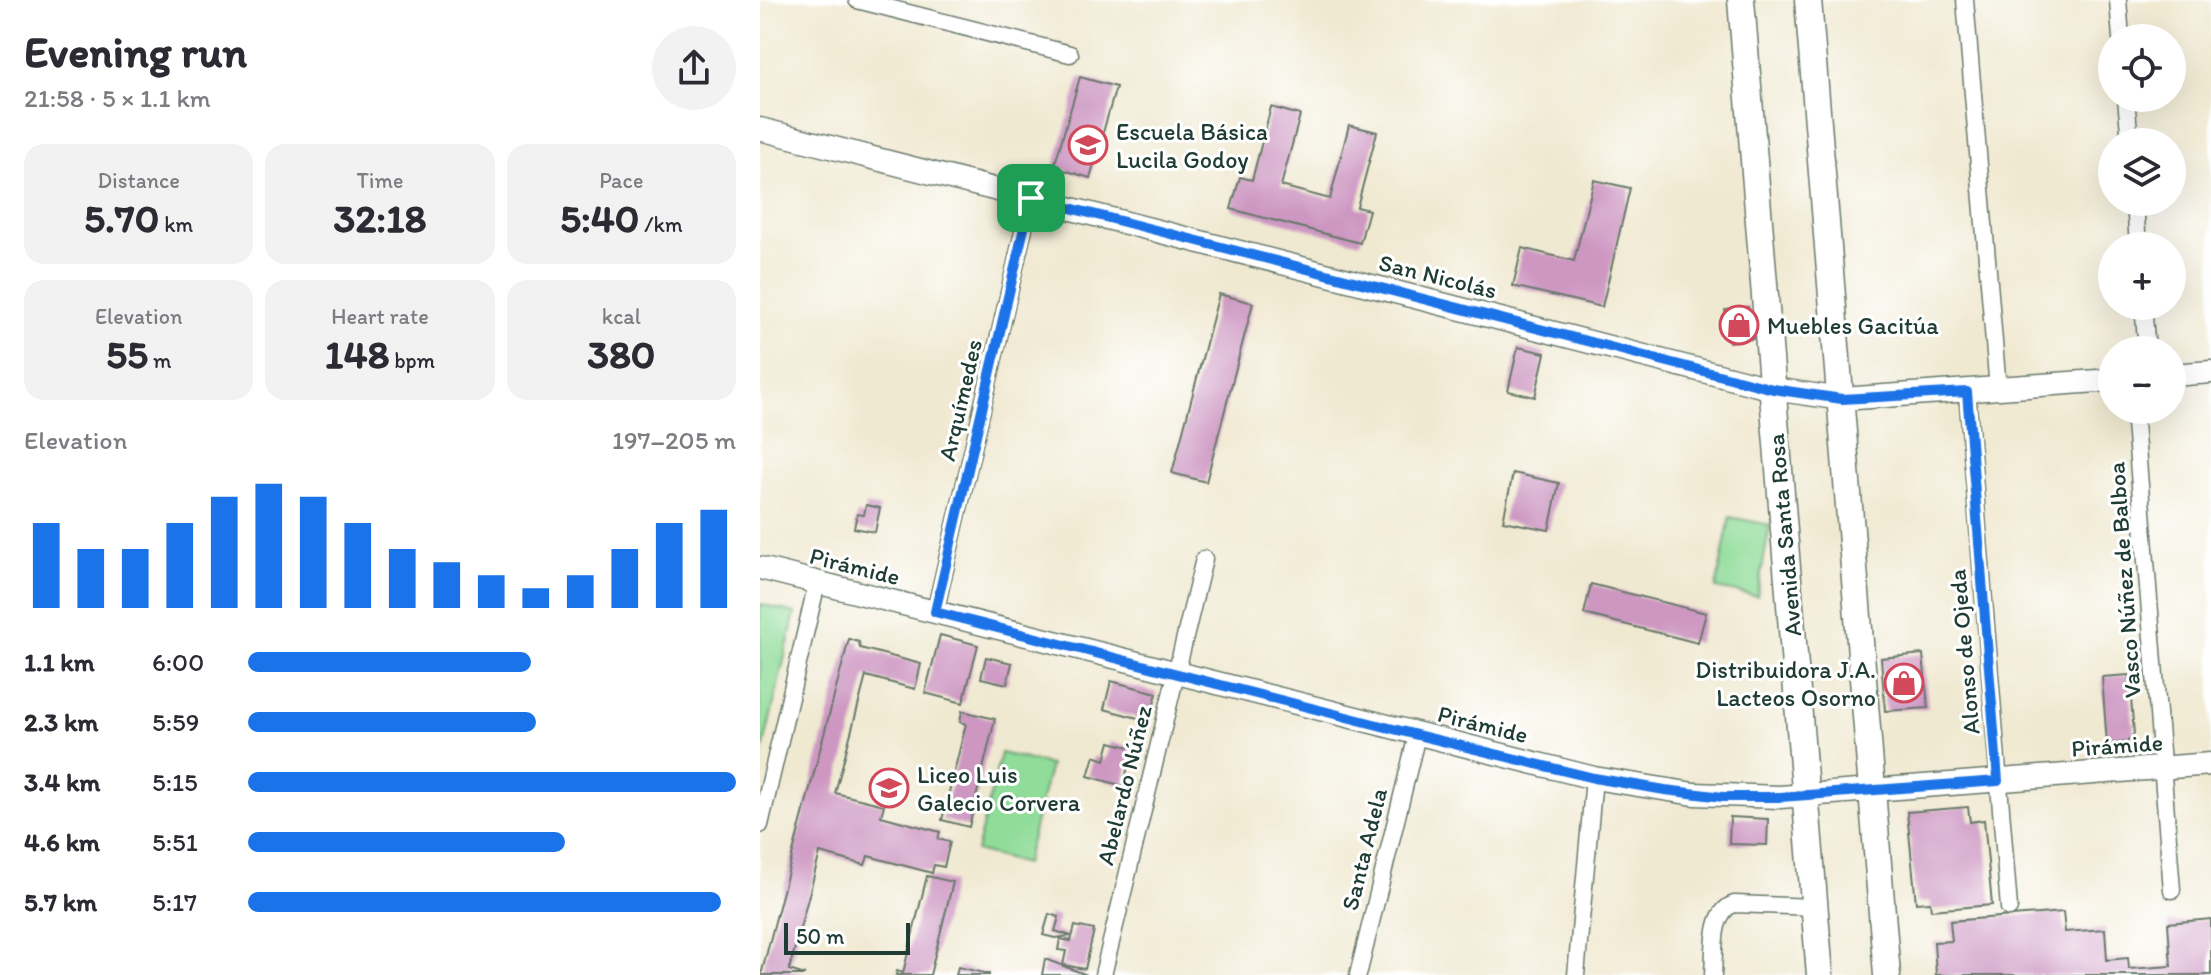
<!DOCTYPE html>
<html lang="en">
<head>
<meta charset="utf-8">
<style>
  body { margin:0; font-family:Itim,sans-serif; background:#f2f2f3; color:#2b2b33; height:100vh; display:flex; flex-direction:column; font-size:30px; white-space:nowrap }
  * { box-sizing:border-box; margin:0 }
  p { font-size:26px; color:#7c7c81 }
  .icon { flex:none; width:44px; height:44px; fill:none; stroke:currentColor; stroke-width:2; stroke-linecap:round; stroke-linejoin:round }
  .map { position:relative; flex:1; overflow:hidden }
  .sheet { display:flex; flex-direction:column; background:#fff; width:760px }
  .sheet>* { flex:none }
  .tools { position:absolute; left:1338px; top:24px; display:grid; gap:16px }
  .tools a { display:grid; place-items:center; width:88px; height:88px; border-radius:50%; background:#fff; box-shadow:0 8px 32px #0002; font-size:40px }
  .scale { position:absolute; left:24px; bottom:20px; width:126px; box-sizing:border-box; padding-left:8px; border:4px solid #1f3d34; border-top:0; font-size:22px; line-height:28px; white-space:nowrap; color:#1f3d34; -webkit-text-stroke:6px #fff; paint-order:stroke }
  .pin { position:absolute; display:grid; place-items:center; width:68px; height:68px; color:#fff; margin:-34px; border-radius:16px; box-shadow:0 4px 12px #0006 }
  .round { display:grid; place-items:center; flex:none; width:84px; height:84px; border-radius:42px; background:#f2f2f3 }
  .head { display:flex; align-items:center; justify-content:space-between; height:136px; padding:0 24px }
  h1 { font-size:44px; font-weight:700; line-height:60px }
  .figures { display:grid; grid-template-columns:repeat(3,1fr); gap:12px; height:136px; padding:8px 24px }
  .figures div { display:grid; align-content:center; border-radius:20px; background:#f2f2f3; text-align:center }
  .figures b { font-size:40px; font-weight:700 }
  .figures small { font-size:22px; font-weight:400 }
  .figures p { font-size:22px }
  .chart { height:224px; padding:16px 24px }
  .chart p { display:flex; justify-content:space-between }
  .chart svg { width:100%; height:144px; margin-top:8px; stroke:#1a73e8; stroke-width:6 }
  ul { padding:0 24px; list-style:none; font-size:26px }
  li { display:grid; grid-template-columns:128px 96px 1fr; align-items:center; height:60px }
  li i { height:20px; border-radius:10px; background:#1a73e8 }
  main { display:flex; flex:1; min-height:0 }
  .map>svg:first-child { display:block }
  .green { fill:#90dc99; stroke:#588c66; stroke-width:2 }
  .building { fill:#cd97c2 }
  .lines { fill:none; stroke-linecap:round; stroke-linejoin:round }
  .street-casing { stroke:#68796b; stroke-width:19 }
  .secondary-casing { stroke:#68796b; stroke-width:25 }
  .primary-casing { stroke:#68796b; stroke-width:29 }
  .street { stroke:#fff; stroke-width:16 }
  .secondary { stroke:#fff; stroke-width:22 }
  .primary { stroke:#fff; stroke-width:26 }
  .route-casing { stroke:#fff; stroke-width:16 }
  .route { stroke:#1a73e8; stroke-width:10 }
  .labels { text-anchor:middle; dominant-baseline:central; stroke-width:6; stroke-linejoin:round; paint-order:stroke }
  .poi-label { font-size:24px; fill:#1f3d34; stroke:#fff; text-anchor:start }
  .street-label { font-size:24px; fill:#1f3d34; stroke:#fff }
</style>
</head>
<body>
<main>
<section class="sheet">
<div class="head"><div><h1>Evening run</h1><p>21:58 · 5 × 1.1 km</p></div><a class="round"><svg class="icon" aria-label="share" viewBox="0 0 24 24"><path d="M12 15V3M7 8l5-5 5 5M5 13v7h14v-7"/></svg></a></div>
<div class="figures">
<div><p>Distance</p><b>5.70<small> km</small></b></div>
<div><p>Time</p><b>32:18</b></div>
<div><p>Pace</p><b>5:40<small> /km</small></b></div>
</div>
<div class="figures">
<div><p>Elevation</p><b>55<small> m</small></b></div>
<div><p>Heart rate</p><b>148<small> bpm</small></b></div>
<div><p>kcal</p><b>380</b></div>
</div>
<div class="chart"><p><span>Elevation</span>197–205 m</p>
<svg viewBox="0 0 160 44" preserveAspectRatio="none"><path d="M5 44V18M15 44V26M25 44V26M35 44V18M45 44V10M55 44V6M65 44V10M75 44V18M85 44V26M95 44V30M105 44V34M115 44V38M125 44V34M135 44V26M145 44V18M155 44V14"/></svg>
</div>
<ul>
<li><b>1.1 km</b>6:00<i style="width:58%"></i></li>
<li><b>2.3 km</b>5:59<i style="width:59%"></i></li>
<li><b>3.4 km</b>5:15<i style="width:100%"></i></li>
<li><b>4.6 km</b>5:51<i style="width:65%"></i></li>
<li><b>5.7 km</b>5:17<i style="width:97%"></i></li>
</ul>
</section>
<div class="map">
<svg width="1451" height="975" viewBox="0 0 1451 975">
  <rect width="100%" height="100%" fill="#fff"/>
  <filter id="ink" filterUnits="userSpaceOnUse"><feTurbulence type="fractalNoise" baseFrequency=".0125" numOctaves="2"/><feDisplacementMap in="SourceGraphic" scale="16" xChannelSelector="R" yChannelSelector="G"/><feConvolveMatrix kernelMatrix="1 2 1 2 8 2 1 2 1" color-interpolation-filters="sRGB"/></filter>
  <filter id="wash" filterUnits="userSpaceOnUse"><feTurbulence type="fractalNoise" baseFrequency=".006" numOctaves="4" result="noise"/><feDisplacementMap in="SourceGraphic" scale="32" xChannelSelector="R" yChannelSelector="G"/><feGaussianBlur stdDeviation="1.8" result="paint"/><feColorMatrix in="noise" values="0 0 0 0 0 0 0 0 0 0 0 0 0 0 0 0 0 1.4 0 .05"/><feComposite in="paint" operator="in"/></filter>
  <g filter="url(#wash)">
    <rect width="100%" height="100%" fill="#f0e9d1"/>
    <!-- green -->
    <g class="green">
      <path d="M970 517 1010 525 997 596 956 588Z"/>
      <path d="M0 604 35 613 0 763Z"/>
      <path d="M241 753 290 765 265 864 216 851Z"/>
    </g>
    <g id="blocks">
      <!-- building -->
      <g class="building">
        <path d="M320 77 356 87 330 178 294 167Z"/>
        <path d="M511 107 540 115 521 186 570 199 589 125 617 132 597 207 609 210 600 243 471 209 480 177 492 180Z"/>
        <path d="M834 180 870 188 842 307 753 286 762 248 814 261Z"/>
        <path d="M459 294 493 303 446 482 412 473Z"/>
        <path d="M988 307 993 339 969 342 965 310Z"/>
        <path d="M758 347 785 353 775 397 748 391Z"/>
        <path d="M753 473 799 483 789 530 743 521Z"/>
        <path d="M106 505 120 508 115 532 94 528 97 514 104 515Z"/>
        <path d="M831 584 946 613 938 643 824 614Z"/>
        <path d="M180 635 218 645 203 703 165 693Z"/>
        <path d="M89 639 99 642 100 648 161 664 155 689 106 676 75 793 124 805 121 816 180 832 178 839 190 842 184 867 174 865 172 873 108 856 105 865 60 853 29 970 45 975H1Z"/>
        <path d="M1163 654 1168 708 1125 711 1121 658Z"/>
        <path d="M226 657 252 663 247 684 221 678Z"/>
        <path d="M1369 675 1374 734 1367 742 1347 744 1342 677Z"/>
        <path d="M351 681 397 693 389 721 344 709Z"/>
        <path d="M202 711 235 719 209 827 182 820 206 724 200 722Z"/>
        <path d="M350 742 373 748 363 786 328 776 334 756 345 760Z"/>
        <path d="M1208 807 1210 822 1224 820 1232 905 1171 910 1170 902 1156 903 1147 812Z"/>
        <path d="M970 817 1008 819 1007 845 969 844Z"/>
        <path d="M167 876 193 882 170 975H136L137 971 143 973Z"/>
        <path d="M1303 912 1305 932 1345 929 1347 960 1368 958 1369 969 1411 966 1408 923 1451 919V975H1176L1174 942 1192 941 1190 921Z"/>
        <path d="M289 914 299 917 295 931 311 936 295 938 283 935Z"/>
        <path d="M315 926 334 930 325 969 303 965 306 951 298 950 300 939 311 941Z"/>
        <path d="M285 959 327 975H282Z"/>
        <path d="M198 967 229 974V975H196Z"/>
      </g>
    </g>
  </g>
  <g filter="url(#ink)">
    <use href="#blocks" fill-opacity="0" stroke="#68796b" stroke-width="2"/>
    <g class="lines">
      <defs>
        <g id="street">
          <path d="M97 0 310 54"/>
          <path d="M1205 0 1238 389"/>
          <path d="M1358 0 1361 38"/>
          <path d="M1366 98 1370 142"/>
          <path d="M1375 202 1378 246"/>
          <path d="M1383 306 1387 350"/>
          <path d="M1207 392 1249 908"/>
          <path d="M1374 410 1412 890"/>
          <path d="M175 612 271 198"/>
          <path d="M0 825 57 583"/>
          <path d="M343 975 444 559"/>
          <path d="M598 975 657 735"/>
          <path d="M816 975 834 778"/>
          <path d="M953 975C955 954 950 912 974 904L1054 907"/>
        </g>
        <g id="secondary">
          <path d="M0 129 1013 389 1082 399 1352 380"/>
          <path d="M1412 375 1451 372"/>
          <path d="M0 568 834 778 934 794 1020 797 1451 764"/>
        </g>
        <g id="primary">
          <path d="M981 0 1060 975"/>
          <path d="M1048 0 1127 975"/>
        </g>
      </defs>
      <!-- street casing -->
      <use href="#street" class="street-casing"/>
      <!-- secondary casing -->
      <use href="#secondary" class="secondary-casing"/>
      <!-- primary casing -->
      <use href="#primary" class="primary-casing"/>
      <!-- street -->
      <use href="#street" class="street"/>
      <!-- secondary -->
      <use href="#secondary" class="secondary"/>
      <!-- primary -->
      <use href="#primary" class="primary"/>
    </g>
  </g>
  <g class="lines" filter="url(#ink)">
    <defs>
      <path id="route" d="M271 198 1013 389 1082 399 1207 392 1238 781 1020 797H963L905 790 834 778 657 735 175 612Z"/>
    </defs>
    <!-- route casing -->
    <use href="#route" class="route-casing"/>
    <!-- route -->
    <use href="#route" class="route"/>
  </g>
  <!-- icons -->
  <defs>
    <symbol id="school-ring" viewBox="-11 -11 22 22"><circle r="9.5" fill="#fff" stroke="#d1495b" stroke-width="1.5"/><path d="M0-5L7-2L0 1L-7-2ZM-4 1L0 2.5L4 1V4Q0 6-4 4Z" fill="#d1495b"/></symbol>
    <symbol id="shop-ring" viewBox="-11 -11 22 22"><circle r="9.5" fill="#fff" stroke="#d1495b" stroke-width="1.5"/><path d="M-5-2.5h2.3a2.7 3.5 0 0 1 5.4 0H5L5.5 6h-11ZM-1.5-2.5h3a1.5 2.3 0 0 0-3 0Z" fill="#d1495b"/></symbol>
  </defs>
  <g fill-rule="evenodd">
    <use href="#school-ring" x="306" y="123" width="44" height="44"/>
    <use href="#shop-ring" x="957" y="303" width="44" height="44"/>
    <use href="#shop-ring" x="1122" y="661" width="44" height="44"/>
    <use href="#school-ring" x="107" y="766" width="44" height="44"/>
  </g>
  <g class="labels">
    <!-- poi labels -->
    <g class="poi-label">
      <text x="356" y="131">Escuela Básica<tspan x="356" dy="28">Lucila Godoy</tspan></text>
      <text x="1007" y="325">Muebles Gacitúa</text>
      <text x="1116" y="669" text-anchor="end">Distribuidora J.A.<tspan x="1116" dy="28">Lacteos Osorno</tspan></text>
      <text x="157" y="774">Liceo Luis<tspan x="157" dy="28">Galecio Corvera</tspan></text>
    </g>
    <!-- street labels -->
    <g class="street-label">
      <text transform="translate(678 276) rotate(14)">San Nicolás</text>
      <text transform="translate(200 400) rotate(-77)">Arquímedes</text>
      <text transform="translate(1024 535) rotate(-95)">Avenida Santa Rosa</text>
      <text transform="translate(95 566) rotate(14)">Pirámide</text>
      <text transform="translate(1364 580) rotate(-94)">Vasco Núñez de Balboa</text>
      <text transform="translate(1204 652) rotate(-95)">Alonso de Ojeda</text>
      <text transform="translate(723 724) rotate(14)">Pirámide</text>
      <text transform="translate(1357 745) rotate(-4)">Pirámide</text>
      <text transform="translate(364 785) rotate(-76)">Abelardo Núñez</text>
      <text transform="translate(604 849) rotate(-76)">Santa Adela</text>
    </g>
  </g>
</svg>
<div class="tools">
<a><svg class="icon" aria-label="locate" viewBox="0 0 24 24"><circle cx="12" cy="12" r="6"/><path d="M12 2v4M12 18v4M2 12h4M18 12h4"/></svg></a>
<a><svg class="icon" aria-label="layers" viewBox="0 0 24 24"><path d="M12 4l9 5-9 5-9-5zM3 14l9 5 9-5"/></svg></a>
<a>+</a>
<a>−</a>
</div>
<div class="scale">50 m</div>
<div class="pin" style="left:271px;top:198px;background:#1e9e55"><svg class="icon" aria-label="arrive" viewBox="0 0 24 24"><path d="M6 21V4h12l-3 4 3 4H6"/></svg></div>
</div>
</main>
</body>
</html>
